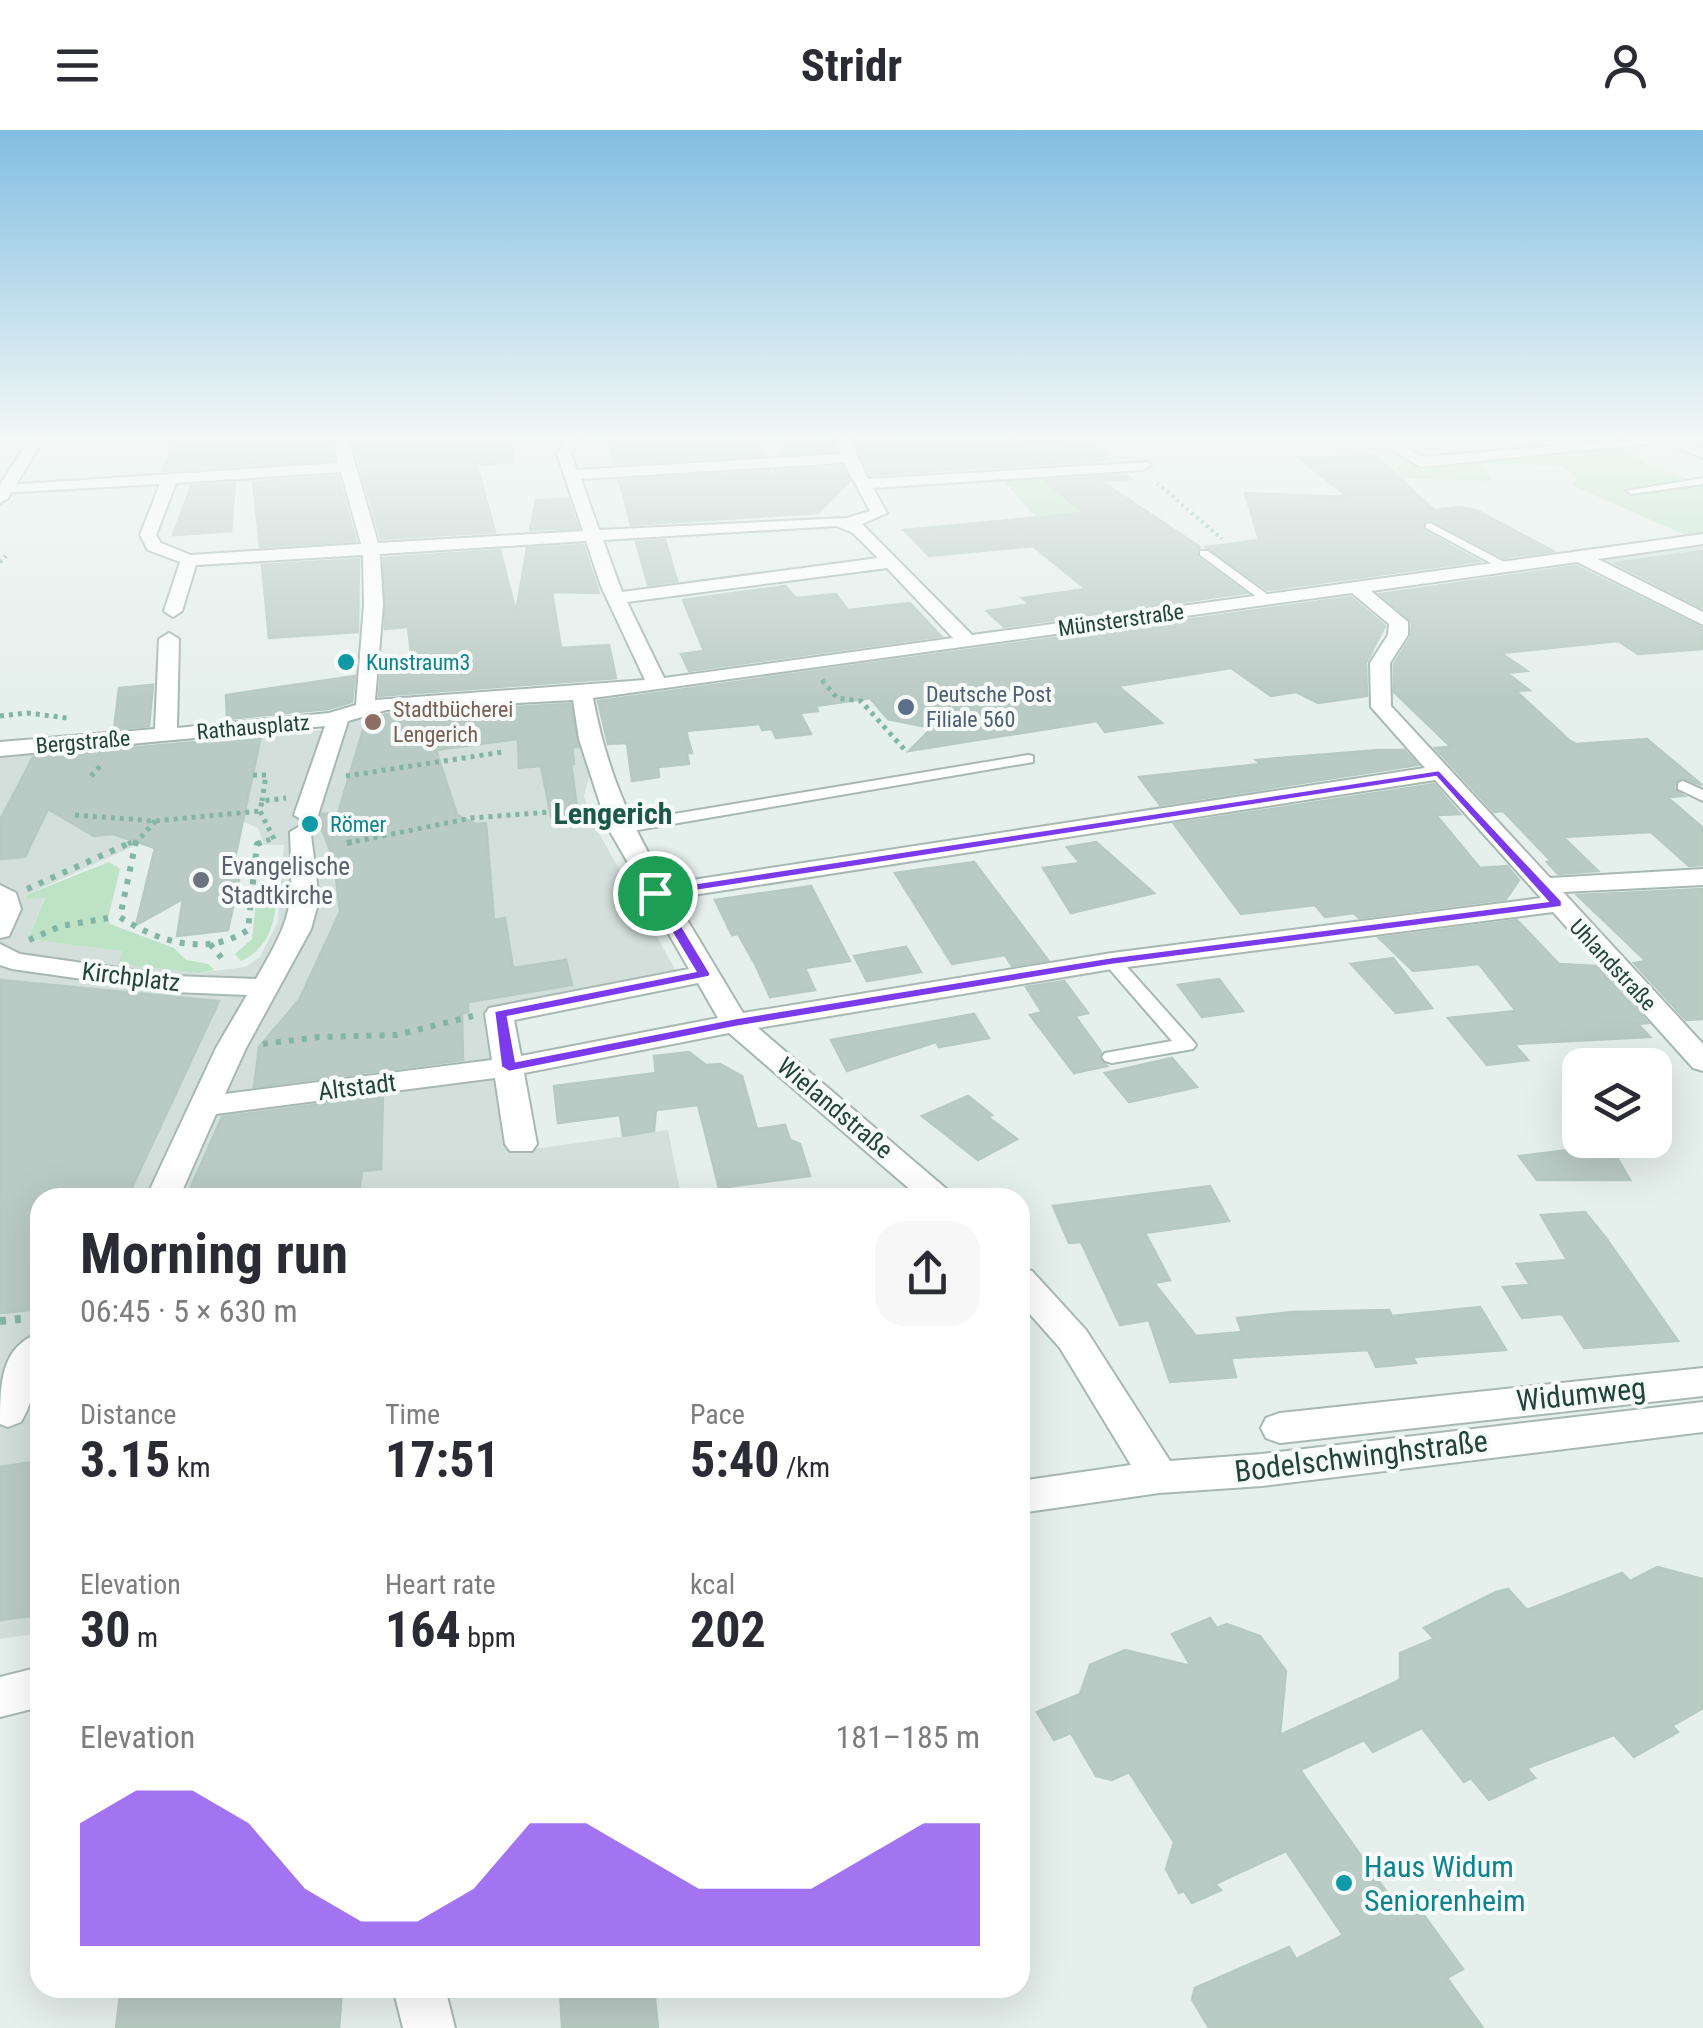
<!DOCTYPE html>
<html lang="en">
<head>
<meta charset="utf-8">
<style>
  body { margin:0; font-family:"Roboto Condensed",sans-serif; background:#f7f7f7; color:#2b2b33; height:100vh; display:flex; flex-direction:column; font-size:38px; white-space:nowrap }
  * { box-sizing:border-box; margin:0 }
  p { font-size:32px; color:#7c7c81 }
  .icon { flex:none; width:55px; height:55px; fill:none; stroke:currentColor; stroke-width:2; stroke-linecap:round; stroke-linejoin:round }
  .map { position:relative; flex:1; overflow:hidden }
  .details { position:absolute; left:30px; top:1058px; width:1000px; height:810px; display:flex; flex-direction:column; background:#fff; border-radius:30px; box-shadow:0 10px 40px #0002 }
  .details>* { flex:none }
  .tools { position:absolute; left:1562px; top:918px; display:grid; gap:20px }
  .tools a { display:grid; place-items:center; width:110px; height:110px; border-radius:20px; background:#fff; box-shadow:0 10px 40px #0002; font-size:50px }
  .pin { position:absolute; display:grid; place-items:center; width:85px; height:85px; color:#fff; margin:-42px; border:5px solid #fff; border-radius:50%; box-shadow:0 2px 10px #0007 }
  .round { display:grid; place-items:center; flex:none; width:105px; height:105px; border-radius:30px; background:#f7f7f7 }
  .overview { display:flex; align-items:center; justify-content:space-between; height:170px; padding:0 50px }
  h1 { font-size:55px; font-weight:700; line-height:75px }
  .figures { display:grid; grid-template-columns:repeat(3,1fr); gap:15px; height:170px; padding:10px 50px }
  .figures div { display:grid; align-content:center }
  .figures b { font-size:50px; font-weight:700 }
  .figures small { font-size:28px; font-weight:400 }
  .figures p { font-size:28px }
  .chart { height:280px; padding:20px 50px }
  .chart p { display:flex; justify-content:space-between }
  .chart svg { width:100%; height:180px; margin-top:10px; fill:#7c3aed; opacity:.7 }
  header { display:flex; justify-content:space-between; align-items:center; height:130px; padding:0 50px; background:#fff; font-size:45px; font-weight:700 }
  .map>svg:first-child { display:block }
  .built { fill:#d3dfda; fill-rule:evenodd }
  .green { fill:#bde2c6 }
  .building { fill:#bacac4; stroke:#b7cac2; stroke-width:2.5 }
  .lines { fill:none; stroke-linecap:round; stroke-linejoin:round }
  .lane-casing { stroke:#a7b8b2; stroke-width:4 }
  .street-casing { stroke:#a7b8b2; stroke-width:4 }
  .secondary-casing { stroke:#a2bcb3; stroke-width:4 }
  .path-far3 { stroke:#83b5a5; stroke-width:4; stroke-dasharray:2.5 4; stroke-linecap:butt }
  .path-far2 { stroke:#83b5a5; stroke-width:5; stroke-dasharray:4 5; stroke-linecap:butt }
  .path-far1 { stroke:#83b5a5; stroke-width:6; stroke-dasharray:5 8; stroke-linecap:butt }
  .path { stroke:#83b5a5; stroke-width:8; stroke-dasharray:6 9; stroke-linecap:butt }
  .lane { fill:#fff; fill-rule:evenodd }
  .street { fill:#fff; fill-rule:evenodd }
  .secondary { fill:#fff; fill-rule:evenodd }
  .route { fill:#7c3aed; stroke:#fff; stroke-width:2.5; fill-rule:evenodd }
  .culture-dot { fill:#0f9aa8; stroke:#f6fbf9; stroke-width:4 }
  .service-dot { fill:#5c6f8a; stroke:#f6fbf9; stroke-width:4 }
  .education-dot { fill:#8d6e63; stroke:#f6fbf9; stroke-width:4 }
  .worship-dot { fill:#6b7280; stroke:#f6fbf9; stroke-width:4 }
  .labels { text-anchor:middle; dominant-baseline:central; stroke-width:8; stroke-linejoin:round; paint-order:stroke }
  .far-street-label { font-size:22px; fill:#22433a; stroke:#f6fbf9 }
  .far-culture-label { font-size:22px; fill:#0d838f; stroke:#f6fbf9; text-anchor:start }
  .far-service-label { font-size:22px; fill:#4e5e75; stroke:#f6fbf9; text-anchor:start }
  .far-education-label { font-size:22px; fill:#785e54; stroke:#f6fbf9; text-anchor:start }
  .worship-label { font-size:25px; fill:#5b616d; stroke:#f6fbf9; text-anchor:start }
  .street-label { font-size:25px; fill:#22433a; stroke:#f6fbf9 }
  .far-district-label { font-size:30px; font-weight:bold; fill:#1c5848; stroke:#f6fbf9 }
  .near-street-label { font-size:30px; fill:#22433a; stroke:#f6fbf9 }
  .near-culture-label { font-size:30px; fill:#0d838f; stroke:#f6fbf9; text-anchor:start }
</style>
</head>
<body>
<header><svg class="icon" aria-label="menu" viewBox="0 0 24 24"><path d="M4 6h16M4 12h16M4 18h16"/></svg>Stridr<svg class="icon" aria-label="person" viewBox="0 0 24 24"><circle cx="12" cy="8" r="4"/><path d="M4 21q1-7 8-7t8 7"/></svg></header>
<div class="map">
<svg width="1703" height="1898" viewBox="0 0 1703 1898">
  <rect width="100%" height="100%" fill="#e5efeb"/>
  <!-- built -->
  <g class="built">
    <path d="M1703 412V487L1587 429Z"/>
    <path d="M576 572 589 647 584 666 591 689 676 841 654 851 497 877 504 992 513 1022 668 1000 681 1067 40 1068V1503L0 1509V627L327 600 376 583ZM240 690 258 698 264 715H284L278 791 260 827 245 837 199 843 119 834 123 821 35 810 29 805 45 767 27 769 29 764 151 708Z"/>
  </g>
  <!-- green -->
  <g class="green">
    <path d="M1619 313 1646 334 1703 354V403L1688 406 1571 355 1577 349 1562 336 1482 333 1493 351 1391 348 1401 334Z"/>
    <path d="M1046 347 1089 392 1093 433 1027 378 1002 349Z"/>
    <path d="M109 732 120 739 108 788 110 794 174 818 186 830 208 834 214 840 199 843 118 834 122 821 35 810 29 806 45 768 26 769 29 764Z"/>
    <path d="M277 745C276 780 277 814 241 831L235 824 252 809 256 772 269 770 270 746Z"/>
  </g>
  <!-- building -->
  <g class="building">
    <path d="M177 306H330L334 330 163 341Z"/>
    <path d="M351 306H511L513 332 477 335 495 402 381 409Z"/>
    <path d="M607 306H711L705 313 754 309 761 325 615 334Z"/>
    <path d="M811 308 814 312 832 311 835 321 781 324 787 310Z"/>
    <path d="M887 308 894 313 953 310 963 317 1094 315 1111 330 870 345 855 310Z"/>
    <path d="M1376 326 1434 380 1460 377 1478 381 1553 421 1504 428 1429 389 1423 392 1424 401 1479 431 1268 460 1206 417 1259 410 1245 363 1348 367 1299 328Z"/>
    <path d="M842 337 850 351 818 383 659 393 631 395 619 350 769 341 771 347 774 341Z"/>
    <path d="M1127 345 1131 349 1101 351 1200 417 1196 421 1198 428 1246 463 1004 497 987 481 1030 474 1022 468 1086 459 1033 416 929 426 904 400 1084 383 1044 350Z"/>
    <path d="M338 346 356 411 260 417 253 352Z"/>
    <path d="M235 353 231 401 173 405 191 356Z"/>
    <path d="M568 369 578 398 530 400 536 370Z"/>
    <path d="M665 410 677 451 648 455 636 412Z"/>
    <path d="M583 415 599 463 552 462 561 518 609 515 616 548 379 566 381 542 413 538 408 497 385 499 384 428 500 420 516 482 527 418Z"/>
    <path d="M1703 421V478L1615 433Z"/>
    <path d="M359 429 358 502 269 508 262 435Z"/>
    <path d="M1576 436 1703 499V519L1638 524 1618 511 1501 523 1527 541 1507 543 1529 560 1516 561 1569 610 1576 614 1647 609 1702 655 1682 648 1675 651 1674 659 1684 666 1667 667 1703 698V735L1689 736 1651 702 1563 707 1598 741 1558 744 1547 732 1551 731 1503 681 1494 682 1435 618 1451 617 1394 562V534L1411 507 1412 492 1380 464Z"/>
    <path d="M785 456 796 468 836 464 848 480 910 473 941 506 689 541 681 524 704 521 683 470Z"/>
    <path d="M1351 467 1385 496 1366 533 1367 566 1318 573 1296 562 1271 566 1231 538 1118 556 1162 593 1105 602 1097 591 909 621 932 598 888 589 870 568 816 576 818 581 800 583 811 604 776 608 772 599 762 600 760 594 686 601 692 623H687L689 634 658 637 659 647 632 651 627 613 608 614 598 571Z"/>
    <path d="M355 546 352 572 328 579 227 589 226 565Z"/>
    <path d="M153 555 149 596 114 599 119 558Z"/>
    <path d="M570 574 578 617H572L574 634H571L578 684 551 687 541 636 519 638 518 609 436 620 457 685 476 694 486 693 494 790 505 788 513 838 566 830 572 855 468 872V882L462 884 463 930 254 957 259 917 299 870 340 782 334 730 318 689 322 684 338 683 366 590 387 584Z"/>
    <path d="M261 606 231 747 242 736 228 800 177 806 183 769 136 795 155 718 113 704 94 706 48 679 25 727 0 729V690L33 627Z"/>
    <path d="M1379 620H1404L1418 635 1160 675 1139 647 1261 634 1256 630Z"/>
    <path d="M1434 654 1460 684 1436 685 1480 738 1507 736 1519 750 1506 769 1359 788 1354 783 1325 787 1315 775 1241 784 1174 694Z"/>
    <path d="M1096 712 1154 763 1071 783 1043 738 1080 733 1067 717Z"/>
    <path d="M974 732 1048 830 1012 836 1005 825 952 834 895 743Z"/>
    <path d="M811 756 850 831 805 838 815 860 770 867 756 836 738 804 732 805 715 770Z"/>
    <path d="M1703 759V889L1686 890 1634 833 1646 831 1577 765Z"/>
    <path d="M1517 790 1559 834 1596 836 1648 893 1638 894 1650 907 1514 914 1528 930 1487 935 1448 888 1516 881 1479 834 1413 841 1379 808Z"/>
    <path d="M906 817 921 842 867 851 854 826Z"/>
    <path d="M1393 828 1432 878 1396 883 1351 834Z"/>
    <path d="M1219 849 1243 881 1202 887 1178 855Z"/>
    <path d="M0 850 219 871 127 1068H40V1150L30 1180 0 1183Z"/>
    <path d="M1064 851 1088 883 1075 886 1101 922 1099 929 1107 936 1074 943 1030 885 1042 882 1026 857Z"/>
    <path d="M974 884 989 908 939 917 936 912 847 941 831 910Z"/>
    <path d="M689 922 706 935 720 934 742 946 757 999 785 995 790 1010 800 1014 810 1046 719 1058 698 975 656 980 654 1001 623 1006 620 985 558 993 554 956 656 943 654 926Z"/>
    <path d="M1172 928 1197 957 1129 972 1105 943Z"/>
    <path d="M383 966 381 1039 362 1041 358 1068H186L222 987Z"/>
    <path d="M968 966 992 985 988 987 1017 1009 978 1030 922 986Z"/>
    <path d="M1565 1011 1608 1012 1630 1050H1537L1519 1026 1569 1020Z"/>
    <path d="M1210 1056 1229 1091 1145 1103 1170 1150 1154 1153 1196 1206 1242 1202 1237 1188 1292 1182 1389 1180 1392 1186 1480 1177 1506 1220 1413 1227 1416 1233 1376 1237 1368 1220 1231 1228 1236 1247 1170 1252 1149 1190 1120 1195 1081 1112 1069 1113 1053 1076Z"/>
    <path d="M1585 1082 1606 1108 1678 1211 1584 1218 1562 1184 1522 1188 1503 1157 1530 1155 1517 1134 1567 1130 1541 1085Z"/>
    <path d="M40 1331V1485L0 1490V1337Z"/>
    <path d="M1657 1437 1703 1449V1578L1672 1596 1678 1602 1634 1627 1614 1605 1527 1638 1535 1648 1489 1670 1471 1648 1464 1652 1422 1598 1373 1622 1364 1610 1300 1640 1398 1778 1413 1770 1463 1839 1447 1848 1483 1898H1209L1192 1869 1195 1858 1289 1817 1296 1829 1343 1805 1286 1721 1215 1754 1221 1760 1192 1773 1184 1761 1179 1763 1166 1739 1174 1712 1129 1642 1112 1650 1096 1646 1071 1603 1054 1610 1037 1582 1080 1564 1090 1535 1125 1520 1191 1536 1172 1504 1210 1488 1217 1498 1227 1494 1260 1506 1286 1541 1280 1605 1400 1550V1523L1434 1509 1424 1498 1496 1462 1508 1459 1527 1480 1622 1443 1630 1451Z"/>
    <path d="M161 1858H342L339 1898H116L120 1865Z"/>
    <path d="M560 1858H654L658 1898H562Z"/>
  </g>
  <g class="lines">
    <defs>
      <g id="lane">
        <path d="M1703 348V354L1631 364 1626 361Z"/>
        <path d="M1430 393 1510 435 1512 437 1502 439 1426 398V394Z"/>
        <path d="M1200 421H1208L1275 470 1265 473 1200 425Z"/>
        <path d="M1028 625 1033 626V632L620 703 612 698 620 693Z"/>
        <path d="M1683 651 1703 660V671L1678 659V653Z"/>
        <path d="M1112 826 1118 827 1193 911 1196 915 1193 919 1112 933 1105 931 1102 927 1105 923 1172 911 1106 835 1103 831 1106 827Z"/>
      </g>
      <g id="street">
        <path d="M333 306H347L378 413 583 401 557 324 568 306H582L571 324 577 340 840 324 835 306H849L868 349 1148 332 1151 335 1143 340 873 358 887 383 862 394 972 505 1703 404V414L1598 429 1703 482V495L1577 432 1371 461 1408 492V505L1390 533 1391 576 1550 748 1703 739V755L1563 762 1703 914V941L1693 938 1553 782 1112 839 758 898 957 1068H920L729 903 524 943 537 1014 532 1021H510L505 1014 495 948 216 984 179 1068H146L216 918 247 865 174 862 12 839 0 835V814L20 824 174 846 256 849C294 784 293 777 290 702L302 695 310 697 319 770 311 799 246 918 225 964 492 930 485 884 489 878 689 839 608 698 579 609 573 570 386 580 348 591 318 685 306 692 294 685 325 596 0 626V612L155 599 159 509 169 503 179 509 177 598 329 583 356 575 364 475 363 425 196 435 182 481 173 487 164 481 180 432 148 420 140 405 160 354 0 363V357L6 355 338 333ZM844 333 870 381 847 388 599 400 581 349ZM341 342 361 414 191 425 161 413 156 405 176 353ZM837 396 853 403 878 428 622 462 603 410ZM586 411 601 456 645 550 375 570 383 475 380 424ZM887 438 953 508 664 548 627 472ZM1352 463 1389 494 1388 505 1370 533 1371 577 1425 638 666 754C629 692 606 638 593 568ZM1435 650 1541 768 1112 823 743 883 674 768ZM698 853 718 888 521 926 514 890Z"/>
        <path d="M1008 306H1116L1117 307 1110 311 1015 310Z"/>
        <path d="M1370 306H1387L1423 327 1672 306 1703 319V328L1664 312 1420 337Z"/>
        <path d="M0 755 16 763 21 779 9 806 0 808Z"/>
        <path d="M1020 1138 1032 1141 1086 1200 1170 1331 1262 1324 1703 1272V1302L1262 1356 1159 1363 1020 1383V1351L1131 1335 1060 1218 1020 1173Z"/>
        <path d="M40 1203C40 1234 37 1264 21 1292L8 1297 0 1294C0 1255 0 1216 40 1203Z"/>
        <path d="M1703 1238V1266L1280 1313 1266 1308 1261 1298 1266 1288 1280 1283Z"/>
        <path d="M40 1537V1577L0 1587V1547Z"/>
        <path d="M393 1858H445L455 1898H403Z"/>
      </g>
      <path id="secondary" d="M31 306H45L8 368 0 373V355Z"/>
    </defs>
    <!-- lane casing -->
    <use href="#lane" class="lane-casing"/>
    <!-- street casing -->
    <use href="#street" class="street-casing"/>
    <!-- secondary casing -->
    <use href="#secondary" class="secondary-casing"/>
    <!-- path-far3 -->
    <g class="path-far3">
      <path d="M228 307 234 306"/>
      <path d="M145 312 147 307 173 306"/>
      <path d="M1157 353 1222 409"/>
      <path d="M0 432 6 426"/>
    </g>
    <!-- path-far2 -->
    <g class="path-far2">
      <path d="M822 550 837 568 861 571 904 619"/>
      <path d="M0 586 27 583 67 588"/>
      <path d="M253 645H266L262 671"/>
      <path d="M91 646 103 633"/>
      <path d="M346 646 503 622"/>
      <path d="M75 685 155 691 260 681"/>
      <path d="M274 709 260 681 262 671 286 668"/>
      <path d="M347 713 472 688 550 682"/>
      <path d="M128 714 136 710"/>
      <path d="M135 714 155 691"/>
      <path d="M258 714 271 709"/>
    </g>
    <!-- path-far1 -->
    <g class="path-far1">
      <path d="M136 711 120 787C158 812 207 827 248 800L257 714 265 711"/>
      <path d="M347 713 357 711"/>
      <path d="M27 759 134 711"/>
      <path d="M29 810 61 796 108 788"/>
      <path d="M210 814 225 832"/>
      <path d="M263 914 319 907 396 905 473 886"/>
    </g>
    <!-- path -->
    <path class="path" d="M0 1191 29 1188"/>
    <!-- lane -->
    <use href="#lane" class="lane"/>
    <!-- street -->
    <use href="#street" class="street"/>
    <!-- secondary -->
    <use href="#secondary" class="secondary"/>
  </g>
  <!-- sky -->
  <linearGradient id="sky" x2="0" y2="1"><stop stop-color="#82bee2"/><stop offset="0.54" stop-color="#f3f8f6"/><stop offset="1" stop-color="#f3f8f6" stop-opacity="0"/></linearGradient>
  <rect width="1703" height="571" fill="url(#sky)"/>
  <!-- route -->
  <path class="route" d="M1439 640 1562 771V777L1112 835 736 897 509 942 501 937 494 881 695 841 648 763 650 760ZM1436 647 1547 771 1112 827 736 888 516 931 508 887 709 847 711 844 664 766Z"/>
  <!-- markers -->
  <g class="culture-dot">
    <circle cx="346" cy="532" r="10"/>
    <circle cx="310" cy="694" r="10"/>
    <circle cx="1344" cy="1753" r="10"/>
  </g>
  <circle class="service-dot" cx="906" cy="577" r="10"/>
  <circle class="education-dot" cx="373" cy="592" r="10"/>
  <circle class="worship-dot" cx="201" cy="750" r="10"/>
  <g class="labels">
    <!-- far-street labels -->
    <g class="far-street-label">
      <text transform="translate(1121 490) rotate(-8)">Münsterstraße</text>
      <text transform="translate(253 597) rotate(-5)">Rathausplatz</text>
      <text transform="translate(83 612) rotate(-5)">Bergstraße</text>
      <text transform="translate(1613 835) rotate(47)">Uhlandstraße</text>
    </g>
    <!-- far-culture labels -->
    <g class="far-culture-label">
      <text x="366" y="532">Kunstraum3</text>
      <text x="330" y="694">Römer</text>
    </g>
    <!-- far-service labels -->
    <g class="far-service-label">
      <text x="926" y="564">Deutsche Post<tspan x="926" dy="25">Filiale 560</tspan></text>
    </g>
    <!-- far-education labels -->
    <g class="far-education-label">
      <text x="393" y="579">Stadtbücherei<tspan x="393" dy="25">Lengerich</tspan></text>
    </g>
    <!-- worship labels -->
    <g class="worship-label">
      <text x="221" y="736">Evangelische<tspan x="221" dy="29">Stadtkirche</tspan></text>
    </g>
    <!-- street labels -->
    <g class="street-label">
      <text transform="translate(131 847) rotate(7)">Kirchplatz</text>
      <text transform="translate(357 957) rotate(-7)">Altstadt</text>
      <text transform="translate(835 978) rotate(40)">Wielandstraße</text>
    </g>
    <!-- far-district labels -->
    <g class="far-district-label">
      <text x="613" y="683">Lengerich</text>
    </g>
    <!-- near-street labels -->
    <g class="near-street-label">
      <text transform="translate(1581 1264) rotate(-6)">Widumweg</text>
      <text transform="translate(1361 1326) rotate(-7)">Bodelschwinghstraße</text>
    </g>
    <!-- near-culture labels -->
    <g class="near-culture-label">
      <text x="1364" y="1736">Haus Widum<tspan x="1364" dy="34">Seniorenheim</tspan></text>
    </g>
  </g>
</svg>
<div class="tools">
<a><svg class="icon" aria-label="layers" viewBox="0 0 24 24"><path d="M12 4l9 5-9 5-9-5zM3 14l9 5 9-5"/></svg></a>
</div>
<div class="pin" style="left:655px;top:763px;background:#1e9e55"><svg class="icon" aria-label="arrive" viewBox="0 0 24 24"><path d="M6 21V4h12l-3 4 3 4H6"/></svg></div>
<section class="details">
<div class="overview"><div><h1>Morning run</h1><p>06:45 · 5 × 630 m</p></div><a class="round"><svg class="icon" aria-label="share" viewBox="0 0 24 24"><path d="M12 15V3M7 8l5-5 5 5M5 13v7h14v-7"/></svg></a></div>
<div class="figures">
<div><p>Distance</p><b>3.15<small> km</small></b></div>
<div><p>Time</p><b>17:51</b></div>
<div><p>Pace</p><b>5:40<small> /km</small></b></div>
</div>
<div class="figures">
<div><p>Elevation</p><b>30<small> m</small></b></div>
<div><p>Heart rate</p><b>164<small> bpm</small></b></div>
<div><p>kcal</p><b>202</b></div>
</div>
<div class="chart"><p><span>Elevation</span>181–185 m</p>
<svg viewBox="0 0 160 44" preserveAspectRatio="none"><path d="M0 44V14L10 6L20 6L30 14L40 30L50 38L60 38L70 30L80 14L90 14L100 22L110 30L120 30L130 30L140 22L150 14L160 14V44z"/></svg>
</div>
</section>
</div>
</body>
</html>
